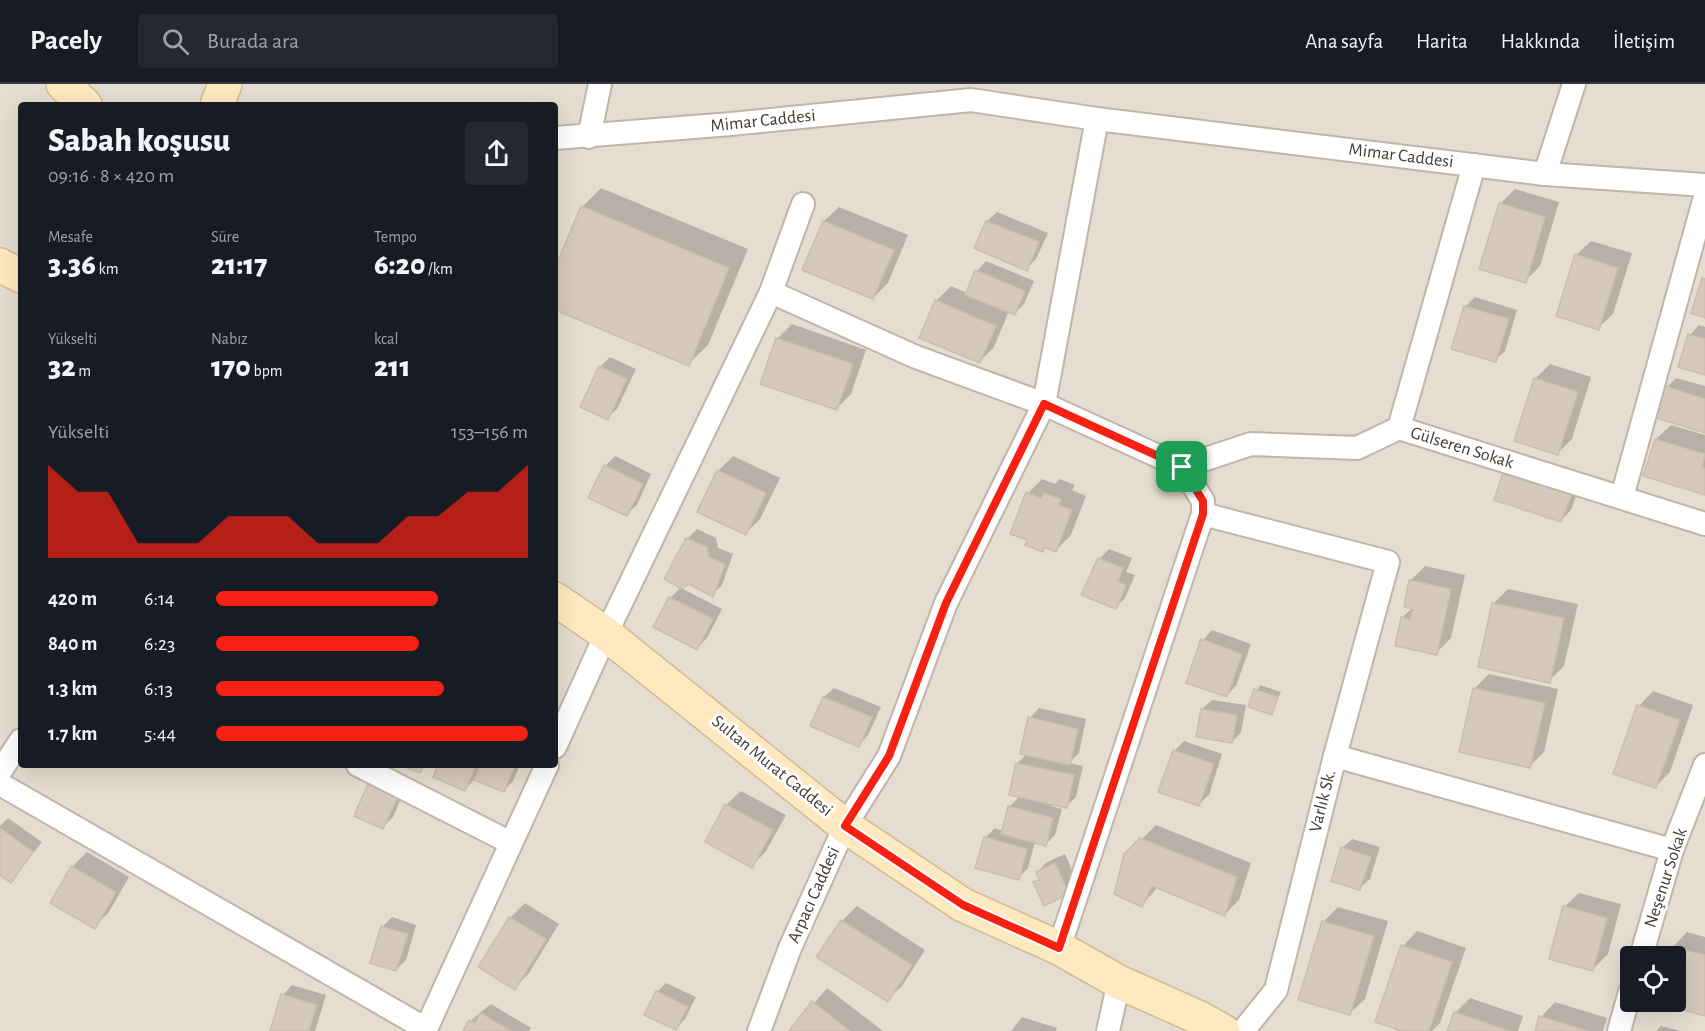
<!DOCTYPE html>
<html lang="tr">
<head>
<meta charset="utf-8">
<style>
  body { margin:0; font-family:"Alegreya Sans",sans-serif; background:#242831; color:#f1f3f6; height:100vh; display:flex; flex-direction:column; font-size:22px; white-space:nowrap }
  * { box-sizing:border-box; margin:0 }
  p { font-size:20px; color:#9ea1a6 }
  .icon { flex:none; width:33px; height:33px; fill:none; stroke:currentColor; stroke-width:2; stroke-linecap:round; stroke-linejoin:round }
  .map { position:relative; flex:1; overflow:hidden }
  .sheet { position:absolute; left:18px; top:18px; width:540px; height:666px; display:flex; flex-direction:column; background:#171b24; border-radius:6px; box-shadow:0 6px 24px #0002 }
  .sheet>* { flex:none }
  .tools { position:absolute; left:1620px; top:862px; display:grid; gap:12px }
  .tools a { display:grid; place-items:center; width:66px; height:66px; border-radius:6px; background:#171b24; box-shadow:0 6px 24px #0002; font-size:30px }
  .pin { position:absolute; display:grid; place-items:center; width:51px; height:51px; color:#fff; margin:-26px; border-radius:12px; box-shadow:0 3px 9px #0006 }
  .round { display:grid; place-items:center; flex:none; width:63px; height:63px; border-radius:6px; background:#242831 }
  .overview { display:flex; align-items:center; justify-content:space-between; height:102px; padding:0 30px }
  h1 { font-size:33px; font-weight:800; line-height:45px }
  .figures { display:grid; grid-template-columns:repeat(3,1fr); gap:9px; height:102px; padding:6px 30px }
  .figures div { display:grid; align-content:center }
  .figures b { font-size:30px; font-weight:800 }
  .figures small { font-size:16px; font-weight:400 }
  .figures p { font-size:16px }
  .chart { height:168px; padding:12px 30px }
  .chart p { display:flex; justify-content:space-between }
  .chart svg { width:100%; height:108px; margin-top:6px; fill:#f72113; opacity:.7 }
  ul { padding:0 30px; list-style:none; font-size:20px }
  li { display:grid; grid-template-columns:96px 72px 1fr; align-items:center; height:45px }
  li i { height:15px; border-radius:8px; background:#f72113 }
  header { display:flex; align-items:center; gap:36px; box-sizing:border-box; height:84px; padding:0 30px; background:#171b24; border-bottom:2px solid #363941 }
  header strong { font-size:28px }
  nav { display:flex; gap:33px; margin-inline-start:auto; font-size:21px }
  .search { width:420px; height:54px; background:#242831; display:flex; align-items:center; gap:15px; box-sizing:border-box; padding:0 21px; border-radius:6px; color:#9ea1a6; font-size:22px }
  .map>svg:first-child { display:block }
  .residential { fill:#e5ddd1; fill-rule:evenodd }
  .shadow { fill:#0003 }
  .building { fill:#d5c9bb; stroke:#cdbdac; stroke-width:1.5 }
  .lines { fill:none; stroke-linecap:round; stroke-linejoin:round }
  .street-casing { stroke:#bfb5a9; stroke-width:26 }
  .secondary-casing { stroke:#d1bb93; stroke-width:36 }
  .street { stroke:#fff; stroke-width:22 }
  .secondary { stroke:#fee9c0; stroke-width:33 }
  .route-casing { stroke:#fff; stroke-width:12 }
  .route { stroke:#f72113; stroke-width:8 }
  .labels { text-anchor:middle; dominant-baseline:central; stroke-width:6; stroke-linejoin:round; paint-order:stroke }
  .street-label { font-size:18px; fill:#433b33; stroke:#fff }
</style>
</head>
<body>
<header>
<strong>Pacely</strong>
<div class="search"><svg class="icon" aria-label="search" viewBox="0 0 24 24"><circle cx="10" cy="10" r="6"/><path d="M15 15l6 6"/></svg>Burada ara</div>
<nav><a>Ana sayfa</a><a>Harita</a><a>Hakkında</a><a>İletişim</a></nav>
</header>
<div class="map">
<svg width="1705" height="947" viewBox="0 0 1705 947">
  <rect width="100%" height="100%" fill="#f1ebe3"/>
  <!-- residential -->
  <path class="residential" d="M0 0H1705V947H0ZM21 21H555V681H21ZM1630 873H1676V918H1630Z"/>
  <!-- shadow -->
  <g class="shadow">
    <path d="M601 104 748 165 708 261 688 280 555 225V188L582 123Z"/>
    <path d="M1515 105 1559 118 1540 182 1525 197 1500 120Z"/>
    <path d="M839 123 908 151 888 199 873 214 824 137Z"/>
    <path d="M997 128 1048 149 1036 175 1027 185 987 137Z"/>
    <path d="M1591 157 1632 169 1613 230 1598 244 1576 171Z"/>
    <path d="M986 177 1034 197 1024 220 1014 230 1009 227 994 263 979 278 936 217 951 202 967 209 977 187Z"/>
    <path d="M1475 213 1517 226 1505 267 1495 276 1465 223Z"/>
    <path d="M792 240 866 266 851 310 836 325 777 255Z"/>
    <path d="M1699 241 1705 243V290L1690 251Z"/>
    <path d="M610 273 636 285 617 325 607 334 582 322 600 283Z"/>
    <path d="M1550 280 1591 293 1572 355 1558 369 1535 295Z"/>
    <path d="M1676 294 1705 302V348L1667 303Z"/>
    <path d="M1671 341 1705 351V409L1656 355Z"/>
    <path d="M615 372 651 390 637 421 627 430 605 382Z"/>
    <path d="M733 372 780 394 760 435 745 450 718 387Z"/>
    <path d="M1514 380 1580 400 1571 426 1561 436 1504 390Z"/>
    <path d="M1042 395 1055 400 1060 395 1075 401 1072 406 1086 412 1071 451 1056 466 1046 462 1042 466 1029 455 1028 409Z"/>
    <path d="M697 445 716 454 718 464 733 470 722 501 712 511 689 498 681 504 722 525 707 554 697 564 670 514 681 503 687 455Z"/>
    <path d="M1109 465 1132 474 1126 488 1135 491 1125 514 1115 524 1099 475Z"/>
    <path d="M1425 482 1465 491 1451 554 1436 569 1402 534 1413 523 1410 497Z"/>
    <path d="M1508 505 1578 520 1564 582 1549 597 1480 582 1494 519Z"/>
    <path d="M1212 546 1251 560 1236 602 1227 611 1203 556Z"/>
    <path d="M1489 590 1558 605 1544 668 1530 682 1474 605Z"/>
    <path d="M1260 601 1281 608 1271 629 1250 622Z"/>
    <path d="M834 604 881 623 868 651 859 661 812 641 824 613Z"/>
    <path d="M1653 607 1693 621 1670 688 1655 703 1639 622Z"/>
    <path d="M1212 616 1246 621 1241 648 1232 658 1202 625Z"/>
    <path d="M1039 624 1086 635 1079 669 1069 679 1083 682 1076 713 1066 722 1051 719V722L1062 725 1055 751 1045 761 1035 758 1028 784 1018 794 985 754 995 744 1003 747 1009 723 1020 712 1017 679 1027 670 1030 634Z"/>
    <path d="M1184 657 1222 670 1209 711 1199 720 1174 667Z"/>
    <path d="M439 681H520L513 697 503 707 475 695 465 705Z"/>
    <path d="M381 686 408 698 393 733 383 743Z"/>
    <path d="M741 707 786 731 766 767 752 782 726 721Z"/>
    <path d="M8 734 42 758 11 797 0 790V742Z"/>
    <path d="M1156 741 1251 779 1239 816 1225 830 1158 803 1142 821 1126 771Z"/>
    <path d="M1352 755 1380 763 1370 795 1360 804 1342 764Z"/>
    <path d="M87 768 129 793 109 828 94 843 72 783Z"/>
    <path d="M1065 770 1078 800 1068 809 1035 799 1040 794 1037 788 1047 778Z"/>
    <path d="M1579 809 1621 820 1608 870 1593 885 1564 823Z"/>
    <path d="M525 819 559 840 529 889 515 904 510 834Z"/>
    <path d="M857 822 925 866 902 902 887 916 819 872 842 837Z"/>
    <path d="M1338 823 1388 837 1365 915 1350 929 1323 838Z"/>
    <path d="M392 833 416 841 406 876 396 886 382 843Z"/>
    <path d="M1417 847 1466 864 1440 939 1432 947H1407L1403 862Z"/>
    <path d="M1687 848 1705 853V931L1676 901V873H1670L1673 863Z"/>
    <path d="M666 899 696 913 685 935 676 945 657 908Z"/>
    <path d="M292 901 326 911 315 947H272L283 911Z"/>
    <path d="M827 904 883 947H791Z"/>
    <path d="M1470 914 1523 932 1518 947H1449L1455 929Z"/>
    <path d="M1555 918 1607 934 1603 947H1536L1541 933Z"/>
    <path d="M491 920 531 944 529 947H465L470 937Z"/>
    <path d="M1022 933 1057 944 1056 947H1011Z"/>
    <path d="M1661 942 1681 947H1656Z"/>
  </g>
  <!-- building -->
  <g class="building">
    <path d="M1499 119 1545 133 1526 199 1479 185Z"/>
    <path d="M581 122 729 184 689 282 555 226V184Z"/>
    <path d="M823 137 894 166 873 215 802 186Z"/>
    <path d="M986 137 1039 158 1027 187 974 164Z"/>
    <path d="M1575 170 1618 184 1599 246 1556 232Z"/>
    <path d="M975 186 1025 207 1015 231 965 211Z"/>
    <path d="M1702 194 1705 195V234L1691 229Z"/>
    <path d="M935 216 996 242 980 279 919 254Z"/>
    <path d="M1464 222 1509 235 1496 278 1451 265Z"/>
    <path d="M1688 250 1705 255V291L1678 283Z"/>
    <path d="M776 254 853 280 837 326 760 300Z"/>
    <path d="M599 282 627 295 608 336 580 323Z"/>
    <path d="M1534 294 1578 308 1558 371 1514 357Z"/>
    <path d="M1665 302 1705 315V349L1656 334Z"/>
    <path d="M1655 355 1705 370 1702 384 1705 385V411L1643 392Z"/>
    <path d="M604 381 643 400 627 432 588 414Z"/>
    <path d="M717 386 766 409 746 451 697 428Z"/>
    <path d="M1503 389 1572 410 1561 438 1494 416Z"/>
    <path d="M1026 408 1041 414 1044 409 1061 415 1059 421 1072 426 1056 468 1044 463 1043 468 1025 461 1027 456 1010 450Z"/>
    <path d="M686 454 707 463 709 473 725 480 713 513 689 500 682 505 664 495Z"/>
    <path d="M1098 474 1123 484 1118 497 1126 501 1116 525 1081 511Z"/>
    <path d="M1409 496 1451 505 1437 571 1395 562 1401 533 1410 536 1413 525 1404 523Z"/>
    <path d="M669 513 713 535 697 566 653 543Z"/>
    <path d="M1492 519 1564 534 1550 599 1478 583Z"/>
    <path d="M1201 555 1242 570 1227 613 1186 599Z"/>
    <path d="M1473 604 1545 619 1530 684 1459 668Z"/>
    <path d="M1254 605 1278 613 1272 631 1248 623Z"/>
    <path d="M823 613 872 633 859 663 810 642Z"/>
    <path d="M1637 621 1680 636 1656 704 1613 690Z"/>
    <path d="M1201 625 1237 631 1232 659 1196 653Z"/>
    <path d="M1028 633 1078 645 1070 681 1020 670Z"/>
    <path d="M1173 666 1214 680 1199 722 1158 708Z"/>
    <path d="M1016 679 1074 691 1067 724 1009 711Z"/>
    <path d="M400 681H424L420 689Z"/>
    <path d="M438 681H476L465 707 433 693Z"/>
    <path d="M480 681H515L504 708 474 696Z"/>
    <path d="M370 695 400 708 383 745 354 732Z"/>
    <path d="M725 720 773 746 752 784 705 758Z"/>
    <path d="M1008 722 1053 734 1046 762 1001 750Z"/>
    <path d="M0 744 33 768 11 799 0 791Z"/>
    <path d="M984 753 1027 765 1019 796 975 784Z"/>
    <path d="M1140 754 1237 793 1225 832 1152 802 1142 823 1114 810 1124 770Z"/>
    <path d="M1341 763 1371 773 1360 806 1331 797Z"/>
    <path d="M1055 779 1069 810 1044 822 1033 798 1039 796 1036 788Z"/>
    <path d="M71 782 116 808 95 845 50 819Z"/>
    <path d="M1563 822 1607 834 1593 887 1549 875Z"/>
    <path d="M509 833 546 855 515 906 478 883Z"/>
    <path d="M841 836 912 881 888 918 816 873Z"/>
    <path d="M1322 837 1374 852 1350 931 1298 916Z"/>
    <path d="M381 842 408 850 396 887 370 879Z"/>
    <path d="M1401 861 1452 878 1429 947H1402L1375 938Z"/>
    <path d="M1671 862 1705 871V932L1672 923 1678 903 1676 873H1668Z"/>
    <path d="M656 907 688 923 676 946 644 931Z"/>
    <path d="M281 910 317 921 309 947H270Z"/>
    <path d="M812 917 850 947H789Z"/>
    <path d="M1454 928 1510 947H1447Z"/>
    <path d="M481 929 511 947H463L469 936 475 939Z"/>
    <path d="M1539 932 1588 947H1535Z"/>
  </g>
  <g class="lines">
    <defs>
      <g id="street">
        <path d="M589 53 600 0"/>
        <path d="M555 54 731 40 971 16 1097 35 1545 90 1705 101"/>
        <path d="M1545 90 1574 0"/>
        <path d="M771 208 916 273 1044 320 1182 383 1203 417V430L1059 864"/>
        <path d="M1399 344 1474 81"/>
        <path d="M1182 383 1251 360 1357 364 1399 344 1705 440"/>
        <path d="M1622 413 1705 113"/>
        <path d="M1203 430 1388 478 1335 672 1276 906 1243 947"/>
        <path d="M555 663 606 550 771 208 803 120"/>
        <path d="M1335 672 1672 766"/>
        <path d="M358 681 511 759"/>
        <path d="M0 688 21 656"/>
        <path d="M0 700 426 945 547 681"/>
        <path d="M1641 873 1672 766 1705 681"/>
        <path d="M759 947 790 864 845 742 889 672 946 519 1044 320 1097 35"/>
        <path d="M1108 947 1119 898"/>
        <path d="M1619 947 1630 908"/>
      </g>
      <g id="secondary">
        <path d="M63 0 85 21"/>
        <path d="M217 21 225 0"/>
        <path d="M0 181 21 192"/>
        <path d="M555 515 606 550 845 742 963 821 1059 864 1119 898 1200 934 1223 947"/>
      </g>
    </defs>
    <!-- street casing -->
    <use href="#street" class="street-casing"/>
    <!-- secondary casing -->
    <use href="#secondary" class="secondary-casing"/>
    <!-- street -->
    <use href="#street" class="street"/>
    <!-- secondary -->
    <use href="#secondary" class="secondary"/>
  </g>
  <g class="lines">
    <defs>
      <path id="route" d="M1044 320 1182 383 1203 417V430L1059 864 963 821 845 742 889 672 946 519Z"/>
    </defs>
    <!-- route casing -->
    <use href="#route" class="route-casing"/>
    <!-- route -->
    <use href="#route" class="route"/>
  </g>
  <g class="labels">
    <!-- street labels -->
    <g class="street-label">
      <text transform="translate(763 37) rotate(-6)">Mimar Caddesi</text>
      <text transform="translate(1401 72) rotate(7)">Mimar Caddesi</text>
      <text transform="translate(1462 364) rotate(17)">Gülseren Sokak</text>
      <text transform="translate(772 682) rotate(39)">Sultan Murat Caddesi</text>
      <text transform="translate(1323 717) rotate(-76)">Varlık Sk.</text>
      <text transform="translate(1666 794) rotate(-72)">Neşenur Sokak</text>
      <text transform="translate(814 811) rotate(-66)">Arpacı Caddesi</text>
    </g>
  </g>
</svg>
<div class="tools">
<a><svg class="icon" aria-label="locate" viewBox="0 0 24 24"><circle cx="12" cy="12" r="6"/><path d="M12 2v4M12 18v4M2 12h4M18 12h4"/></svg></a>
</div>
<div class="pin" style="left:1182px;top:383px;background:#1e9e55"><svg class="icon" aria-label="arrive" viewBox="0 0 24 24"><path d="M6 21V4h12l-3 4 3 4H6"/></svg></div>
<section class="sheet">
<div class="overview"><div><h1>Sabah koşusu</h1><p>09:16 · 8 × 420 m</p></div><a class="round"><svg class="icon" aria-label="share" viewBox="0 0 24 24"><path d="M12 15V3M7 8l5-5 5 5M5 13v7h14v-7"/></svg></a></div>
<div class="figures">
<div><p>Mesafe</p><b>3.36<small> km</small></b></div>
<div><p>Süre</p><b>21:17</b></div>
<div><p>Tempo</p><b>6:20<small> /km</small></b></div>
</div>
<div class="figures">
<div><p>Yükselti</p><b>32<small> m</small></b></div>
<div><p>Nabız</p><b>170<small> bpm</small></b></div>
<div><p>kcal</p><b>211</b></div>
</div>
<div class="chart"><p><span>Yükselti</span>153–156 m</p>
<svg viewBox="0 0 160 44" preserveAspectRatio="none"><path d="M0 44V6L10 17L20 17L30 38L40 38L50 38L60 27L70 27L80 27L90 38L100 38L110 38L120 27L130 27L140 17L150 17L160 6V44z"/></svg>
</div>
<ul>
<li><b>420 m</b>6:14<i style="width:71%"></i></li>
<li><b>840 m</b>6:23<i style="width:65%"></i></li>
<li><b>1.3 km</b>6:13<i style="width:73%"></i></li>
<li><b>1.7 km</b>5:44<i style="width:100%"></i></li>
</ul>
</section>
</div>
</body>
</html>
